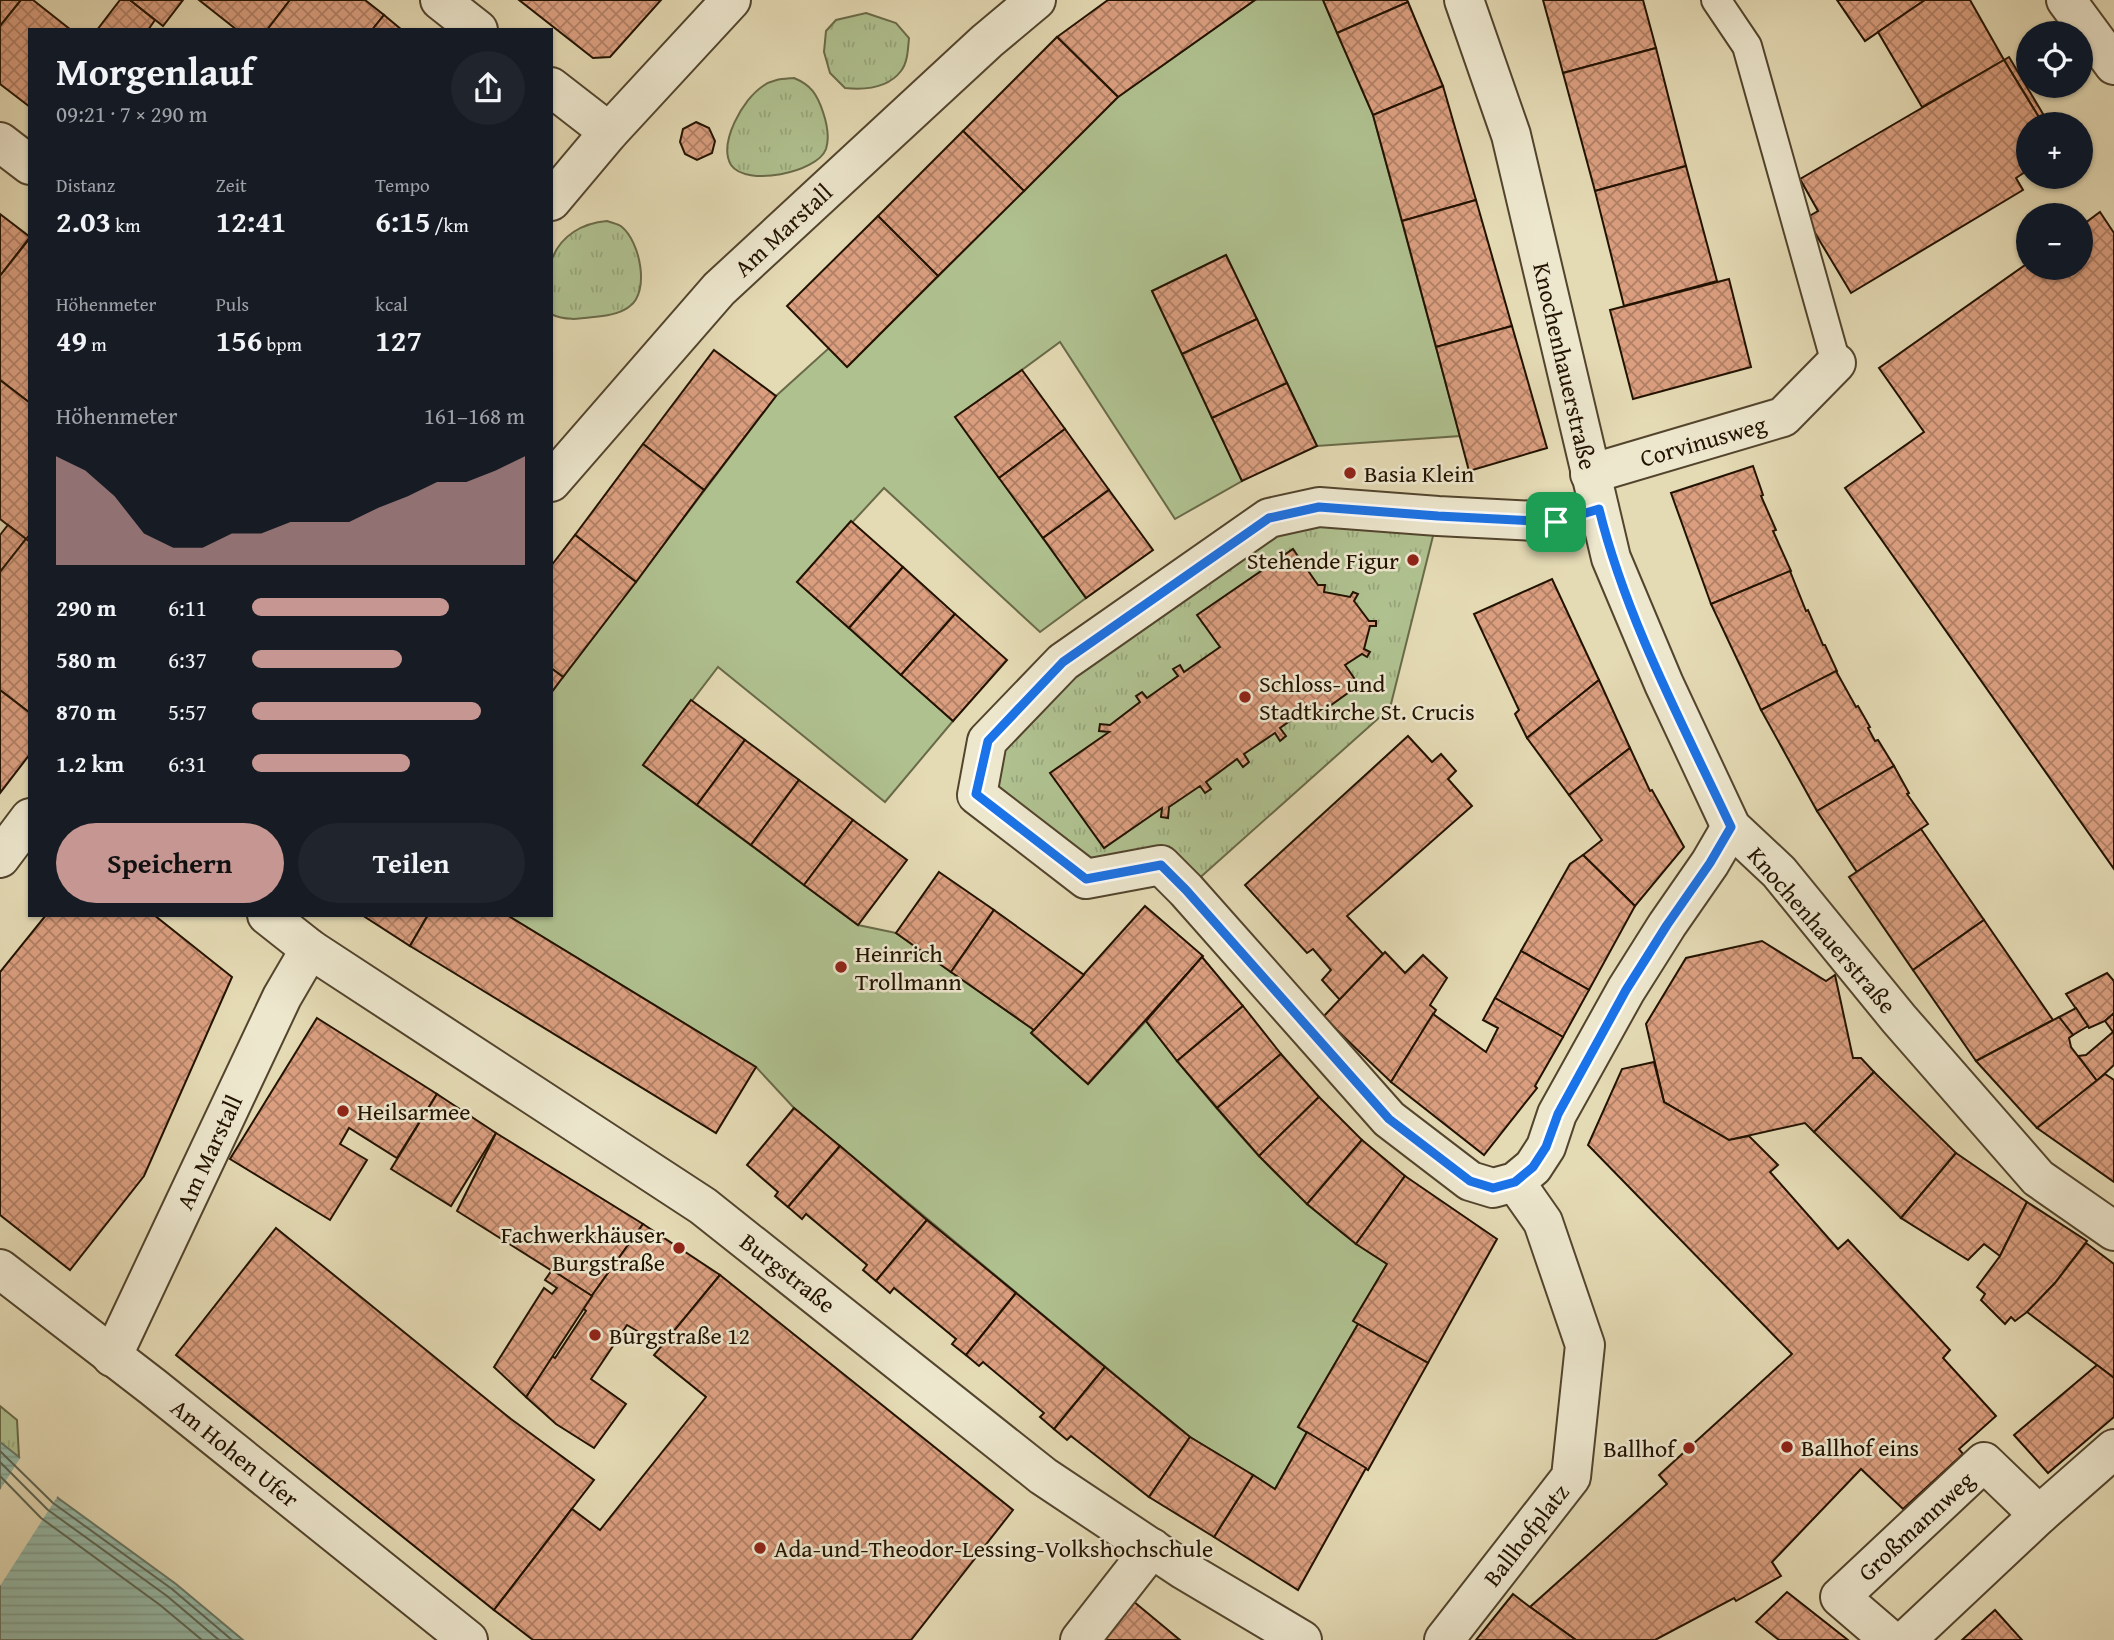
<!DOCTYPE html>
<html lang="de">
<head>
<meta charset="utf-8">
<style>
  body { margin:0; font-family:"Gentium Book Plus",serif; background:#20242c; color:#f1f3f6; height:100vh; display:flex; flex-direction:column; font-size:26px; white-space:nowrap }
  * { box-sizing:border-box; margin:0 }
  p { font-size:23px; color:#9ea1a6 }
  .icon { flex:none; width:38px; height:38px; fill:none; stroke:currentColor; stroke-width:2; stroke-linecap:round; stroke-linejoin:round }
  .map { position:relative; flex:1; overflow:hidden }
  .panel { position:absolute; left:28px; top:28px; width:525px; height:889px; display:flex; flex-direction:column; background:#171b24; border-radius:0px; box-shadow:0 2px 5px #0004 }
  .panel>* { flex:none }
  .controls { position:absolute; left:2016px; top:21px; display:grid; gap:14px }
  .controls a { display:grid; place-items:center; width:77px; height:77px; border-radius:50%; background:#171b24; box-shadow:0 2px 5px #0004; font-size:35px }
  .pin { position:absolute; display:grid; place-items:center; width:60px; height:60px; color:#fff; margin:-30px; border-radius:14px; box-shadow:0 4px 10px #0006 }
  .round { display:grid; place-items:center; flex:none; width:74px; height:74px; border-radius:37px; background:#20242c }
  .overview { display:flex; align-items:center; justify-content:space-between; height:119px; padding:0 28px }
  h1 { font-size:38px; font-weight:700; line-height:52px }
  .figures { display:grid; grid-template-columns:repeat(3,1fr); gap:10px; height:119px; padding:7px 28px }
  .figures div { display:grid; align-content:center }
  .figures b { font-size:30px; font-weight:700 }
  .figures small { font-size:19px; font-weight:400 }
  .figures p { font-size:19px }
  .chart { height:196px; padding:14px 28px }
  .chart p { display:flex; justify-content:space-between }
  .chart svg { width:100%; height:126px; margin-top:7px; fill:#c59692; opacity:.7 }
  .primary-button { display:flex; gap:14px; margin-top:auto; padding:14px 28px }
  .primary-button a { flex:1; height:80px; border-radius:42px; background:#c59692; color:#111; font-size:28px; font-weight:700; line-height:80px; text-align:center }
  .primary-button a+a { background:#20242c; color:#f1f3f6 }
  ul { padding:0 28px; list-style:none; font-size:23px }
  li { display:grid; grid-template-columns:112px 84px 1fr; align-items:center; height:52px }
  li i { height:18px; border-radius:9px; background:#c59692 }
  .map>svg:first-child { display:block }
  .grass { fill:url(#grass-tufts); stroke:#696a48; stroke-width:2 }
  .garden { fill:#b0c190; stroke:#696a48; stroke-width:2 }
  .water { fill:url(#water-rules); stroke:#687765; stroke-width:2 }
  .pier { fill:#e4dab4 }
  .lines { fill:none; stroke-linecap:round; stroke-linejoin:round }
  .shore { stroke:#5c6654; stroke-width:2 }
  .building { fill:url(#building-cross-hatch); stroke:#221200; stroke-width:2 }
  .lane-casing { stroke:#52442d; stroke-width:32 }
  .street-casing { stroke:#52442d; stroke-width:42 }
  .lane { stroke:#ede7ce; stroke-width:28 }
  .street { stroke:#ede7ce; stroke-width:38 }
  .route-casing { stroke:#fff; stroke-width:14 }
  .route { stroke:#1a73e8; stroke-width:9 }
  .poi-dot { fill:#8f2418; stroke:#ede7ce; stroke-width:2.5 }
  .labels { text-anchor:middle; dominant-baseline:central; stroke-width:5; stroke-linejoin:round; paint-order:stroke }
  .street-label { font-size:24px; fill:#221200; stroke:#ede7ce }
  .poi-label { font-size:24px; fill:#221200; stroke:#ede7ce; text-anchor:start }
</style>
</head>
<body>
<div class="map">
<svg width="2114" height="1640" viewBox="0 0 2114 1640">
  <defs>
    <pattern id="grass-tufts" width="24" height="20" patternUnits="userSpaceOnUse" patternTransform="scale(1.75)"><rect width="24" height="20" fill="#b0c190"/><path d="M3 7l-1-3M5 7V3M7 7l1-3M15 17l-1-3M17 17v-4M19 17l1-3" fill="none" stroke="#97a57a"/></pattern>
    <pattern id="water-rules" width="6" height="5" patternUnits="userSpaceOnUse" patternTransform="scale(1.75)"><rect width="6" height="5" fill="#96bba9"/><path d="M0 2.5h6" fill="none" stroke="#81a090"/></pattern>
    <pattern id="building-cross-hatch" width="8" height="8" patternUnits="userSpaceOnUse" patternTransform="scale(1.75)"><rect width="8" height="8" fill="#db9f80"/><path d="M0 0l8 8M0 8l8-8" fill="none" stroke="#b18066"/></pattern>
  </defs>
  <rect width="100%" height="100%" fill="#e4dab4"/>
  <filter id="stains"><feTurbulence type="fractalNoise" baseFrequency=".00286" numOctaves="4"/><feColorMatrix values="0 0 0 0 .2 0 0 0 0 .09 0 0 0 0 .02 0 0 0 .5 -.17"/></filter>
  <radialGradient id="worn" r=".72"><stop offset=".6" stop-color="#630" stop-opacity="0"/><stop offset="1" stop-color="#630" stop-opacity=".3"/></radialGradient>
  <!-- grass -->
  <g class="grass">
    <path d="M866 13 896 23 909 38C908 48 908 62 901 71 888 88 864 90 845 88L830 73 824 52 826 31 836 20Z"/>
    <path d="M794 78C811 85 817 94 823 112 827 124 830 137 826 149 817 173 746 187 731 165 718 143 743 99 763 86 772 79 783 79 794 78Z"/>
    <path d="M607 221C612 223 619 224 622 227 640 242 650 291 630 306 621 314 605 316 594 317 579 319 565 321 551 314 551 300 548 271 552 259 561 235 583 223 607 221Z"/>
    <path d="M1438 516 1390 708 1186 890 1161 865 1086 879 977 795 987 741 1269 518Z"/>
    <path d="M0 1406 17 1420 19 1457 0 1487Z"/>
  </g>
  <!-- garden -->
  <path class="garden" d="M1255 0H1323L1373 115 1460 436 1317 446 1226 255 1152 291 1242 481 1175 519 1060 342 956 418 1086 598 1040 632 884 488 797 582 953 721 885 802 718 667 643 765 858 925 896 933 1034 1030 1032 1034 1088 1084 1146 1021C1216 1110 1290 1203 1387 1264L1354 1321 1358 1324 1298 1427 1307 1432 1275 1489 1190 1437 794 1108 756 1067 507 915H551V693L776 396 829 348 848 366 1118 97Z"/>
  <!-- water -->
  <path class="water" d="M0 1442 19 1457 58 1498 176 1584 243 1640H0Z"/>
  <!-- pier -->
  <path class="pier" d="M22 1455 59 1494 0 1586V1490Z"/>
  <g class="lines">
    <!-- shore -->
    <g class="shore">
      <path d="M0 1451 53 1503 172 1589 232 1640"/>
      <path d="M0 1462 48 1510 167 1596 219 1640"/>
      <path d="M0 1476 41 1518 160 1605 202 1640"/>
    </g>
  </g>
  <!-- building -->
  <g class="building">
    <path d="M0 0H21L0 26Z"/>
    <path d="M21 0H33L71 30H30V107L0 84V26Z"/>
    <path d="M120 0H130L155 20 148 30H97Z"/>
    <path d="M130 0H183L163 26Z"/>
    <path d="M199 0H290L267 30H237Z"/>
    <path d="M290 0H365L384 15 372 30H267Z"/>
    <path d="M519 0H661L610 57 593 58Z"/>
    <path d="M1108 0H1255L1118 97 1057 37Z"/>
    <path d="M1323 0H1407L1408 2 1337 33Z"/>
    <path d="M1543 0H1643L1656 48 1563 73Z"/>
    <path d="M1837 0H1925L1865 41Z"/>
    <path d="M1925 0H1970L2004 60 1922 107 1878 32Z"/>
    <path d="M1408 2 1443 86 1373 115 1337 33Z"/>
    <path d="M384 15 402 30H372Z"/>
    <path d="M1057 37 1118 97 1024 191 963 131Z"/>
    <path d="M1656 48 1686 166 1595 191 1563 73Z"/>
    <path d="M2009 57 2049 124H2043L2004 60Z"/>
    <path d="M2004 60 2043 124H2028V170L2016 178 2023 190 1851 293 1806 218 1818 211 1800 179Z"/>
    <path d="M1443 86 1476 200 1402 221 1373 115Z"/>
    <path d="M696 122 709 128 715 141 712 153 697 160 685 154 680 142 683 129Z"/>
    <path d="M963 131 1024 191 938 276 878 216Z"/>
    <path d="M1686 166 1717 281 1624 306 1595 191Z"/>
    <path d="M1476 200 1512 326 1436 347 1402 221Z"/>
    <path d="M2100 212 2114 233V869L1845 488 1924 432 1879 368 2028 263V268H2081V226Z"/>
    <path d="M0 214 30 237 0 276Z"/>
    <path d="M878 216 938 276 847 367 787 306Z"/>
    <path d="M30 238V403L0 380V276Z"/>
    <path d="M1226 255 1257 319 1182 354 1152 291Z"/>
    <path d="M1729 279 1751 367 1633 399 1610 310Z"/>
    <path d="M1257 319 1287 383 1212 418 1182 354Z"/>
    <path d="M1512 326 1547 448 1469 471 1436 347Z"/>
    <path d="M714 350 776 396 704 490 643 444Z"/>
    <path d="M1022 370 1065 429 999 478 955 417Z"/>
    <path d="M0 380 30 403V534L26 539 0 519Z"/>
    <path d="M1287 383 1317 446 1242 481 1212 418Z"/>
    <path d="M1065 429 1109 490 1043 538 999 478Z"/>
    <path d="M643 444 704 490 636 582 575 535Z"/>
    <path d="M1753 466 1763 495 1761 496 1776 530 1773 531 1791 571 1711 604 1671 493Z"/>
    <path d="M1109 490 1153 550 1086 598 1043 538Z"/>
    <path d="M851 521 903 567 849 628 797 582Z"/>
    <path d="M8 525 26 539 0 572V535Z"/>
    <path d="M575 535 636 582 563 677 551 668V566Z"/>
    <path d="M26 539 30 542V713L0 690V572Z"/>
    <path d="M1293 549 1318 585H1325L1324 592 1350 597 1353 592 1358 594 1354 601 1369 621H1376V626H1370L1364 649 1370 652 1367 657 1362 654 1345 665 1359 685 1320 713 1314 704 1280 728 1286 736 1280 741 1275 733 1244 754 1249 762 1243 767 1237 759 1206 782 1211 789 1205 793 1200 786 1169 807 1168 818 1161 817 1162 808 1104 848 1050 773 1109 732 1099 731 1100 724 1110 725 1140 702 1136 696 1142 692 1147 698 1178 676 1173 669 1180 665 1184 672 1220 647 1197 615Z"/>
    <path d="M903 567 955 614 901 675 849 628Z"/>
    <path d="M1790 571 1806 611 1808 610 1823 645H1825L1837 671 1761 710 1711 604Z"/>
    <path d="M1552 579 1599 680 1527 738 1515 714 1519 710 1474 614Z"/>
    <path d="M955 614 1007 660 953 721 901 675Z"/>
    <path d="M551 668 563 677 551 693Z"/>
    <path d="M1836 671 1856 707 1858 706 1870 727 1868 728 1875 741 1878 740 1894 766 1817 811 1761 710Z"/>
    <path d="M1599 680 1630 748 1569 795 1527 738Z"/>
    <path d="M0 690 30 713V754L0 793Z"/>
    <path d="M691 700 745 740 697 805 643 765Z"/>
    <path d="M1408 736 1432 762 1441 754 1456 771 1448 779 1472 806 1347 916 1383 954 1340 1000 1322 980 1331 970 1313 949 1307 953 1245 885Z"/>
    <path d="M745 740 799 780 751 845 697 805Z"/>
    <path d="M1630 748 1650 791 1652 790 1684 847 1635 906 1583 855 1602 840 1569 795Z"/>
    <path d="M1894 766 1909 793 1907 794 1928 824 1857 872 1817 811Z"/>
    <path d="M799 780 853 820 804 885 751 845Z"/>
    <path d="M853 820 907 860 858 925 804 885Z"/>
    <path d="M1921 829 1984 920 1913 970 1849 877Z"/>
    <path d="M1583 855 1635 906 1589 990 1521 951 1570 864Z"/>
    <path d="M939 872 994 910 951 972 896 933Z"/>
    <path d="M1145 906 1203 956 1088 1084 1031 1033Z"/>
    <path d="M994 910 1084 975 1034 1030 951 972Z"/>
    <path d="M46 915H154L232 977 144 1176 70 1270 0 1215V972Z"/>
    <path d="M362 915H428L410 946Z"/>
    <path d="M428 915H507L756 1067 716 1133 410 946Z"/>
    <path d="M1984 920 2053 1020 1976 1061 1913 970Z"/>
    <path d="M1762 941 1826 981 1835 975 1853 1058H1861L1874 1072 1814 1132 1805 1123 1729 1140 1664 1102 1646 1024 1686 958Z"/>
    <path d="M1521 951 1589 990 1563 1037 1495 998Z"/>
    <path d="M1385 952 1405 973 1423 955 1447 978 1430 1005 1436 1010 1391 1082 1323 1017Z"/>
    <path d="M1202 957 1243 1006 1177 1061 1146 1021Z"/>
    <path d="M2107 973 2114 981V1013L2105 1021 2089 1028 2066 994Z"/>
    <path d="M1495 998 1563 1037 1535 1086 1537 1088 1484 1155 1391 1082 1433 1014 1486 1052 1498 1028 1483 1020Z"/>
    <path d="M1243 1006 1281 1054 1217 1108 1177 1061Z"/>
    <path d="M2076 1008 2088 1026 2073 1035 2059 1017Z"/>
    <path d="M2114 1013V1065L2097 1081 2078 1056 2086 1055 2113 1032 2105 1021Z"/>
    <path d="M2059 1017 2073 1035 2069 1038 2071 1047 2097 1081 2037 1128 1976 1061Z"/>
    <path d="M317 1018 437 1094 397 1158 349 1128 340 1144 367 1160 330 1220 230 1159Z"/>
    <path d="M1281 1054 1319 1097 1259 1156 1217 1108Z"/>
    <path d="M1654 1062 1664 1102 1729 1140 1749 1136 1778 1165 1770 1172 1838 1249 1848 1240 1950 1350 1943 1358 1996 1416 1959 1449 1963 1454 1903 1509 1861 1469 1772 1562 1781 1576 1736 1601 1734 1598 1655 1640H1576L1530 1607 1667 1484 1659 1475 1792 1354 1588 1145 1622 1069Z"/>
    <path d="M1874 1072 1956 1153 1901 1218 1814 1132Z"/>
    <path d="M2105 1074 2114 1080V1182L2037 1128Z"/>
    <path d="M437 1094 496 1133 451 1206 391 1169Z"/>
    <path d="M1319 1097 1362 1140 1307 1204 1259 1156Z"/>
    <path d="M794 1108 840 1146 788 1207 775 1196 778 1192 747 1165Z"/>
    <path d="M496 1133 643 1224 592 1296 457 1211Z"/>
    <path d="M1362 1140 1405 1176 1356 1244 1307 1204Z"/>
    <path d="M840 1146 927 1220 876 1281 863 1270 867 1265 806 1214 802 1219 788 1207Z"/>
    <path d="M1956 1153 2027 1202 2000 1256 1984 1244 1968 1260 1901 1218Z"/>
    <path d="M1405 1176 1497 1239 1428 1363 1353 1321 1387 1264 1356 1244Z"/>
    <path d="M2027 1202 2087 1241 2055 1283 2027 1312 2015 1321 2011 1317 2005 1324 1981 1300 1985 1294 1977 1287 2000 1256Z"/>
    <path d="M927 1220 1016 1293 966 1355 952 1344 956 1339 894 1288 890 1293 876 1281Z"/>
    <path d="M643 1224 720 1275 662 1346 627 1325 591 1379 626 1404 594 1448 556 1424 526 1397 552 1356 555 1358 586 1311 583 1308Z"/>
    <path d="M276 1228 511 1419 594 1480 494 1610 176 1355Z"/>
    <path d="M2086 1243 2114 1264V1378L2027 1312 2055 1283Z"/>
    <path d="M552 1270 592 1296 526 1397 494 1367 544 1288 552 1294 557 1288 545 1280Z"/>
    <path d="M720 1275 1013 1510 911 1640H533L494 1610 572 1509 600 1530 706 1397 654 1355Z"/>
    <path d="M1016 1293 1105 1367 1054 1429 1040 1417 1044 1413 983 1362 979 1366 966 1355Z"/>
    <path d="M1358 1324 1428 1363 1368 1470 1298 1427Z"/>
    <path d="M2097 1365 2114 1378V1417L2048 1473 2014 1435Z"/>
    <path d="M1105 1367 1190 1437 1149 1497 1071 1436 1067 1440 1054 1429Z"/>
    <path d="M1307 1432 1366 1468 1298 1590 1214 1537 1253 1475 1275 1489Z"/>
    <path d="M1190 1437 1253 1475 1214 1537 1149 1497Z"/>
    <path d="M1787 1592 1848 1640H1779L1756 1622Z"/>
    <path d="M1513 1594 1530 1607 1576 1640H1476Z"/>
    <path d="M1133 1601 1180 1640H1099Z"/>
    <path d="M1995 1610 2022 1640H1962Z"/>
  </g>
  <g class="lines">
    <defs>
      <path id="lane" d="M1716 0 1747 46 1836 363"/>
      <g id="street">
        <path d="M440 0 478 30"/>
        <path d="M1464 0 1511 135 1611 558 1664 684 1731 827 1779 872 1899 1019 2038 1178 2114 1231"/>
        <path d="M2066 0 2114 65"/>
        <path d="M551 87 609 132"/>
        <path d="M0 142 30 165"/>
        <path d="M551 201 609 132 731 0"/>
        <path d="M1590 474 1783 417 1836 363"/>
        <path d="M551 482 719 289 987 41 1036 0"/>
        <path d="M1599 509 1556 522 1438 516 1319 507 1269 518 1063 662 987 741 977 795 1086 879 1161 865 1186 890 1389 1119 1470 1181 1493 1188 1515 1182 1533 1167 1546 1147 1557 1114 1626 990 1667 925 1710 863 1731 827"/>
        <path d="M0 858 30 818"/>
        <path d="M267 915 310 949 703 1206 1043 1476 1184 1570 1302 1640"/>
        <path d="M0 1269 153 1387 468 1640"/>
        <path d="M112 1357 282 997 310 949"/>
        <path d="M1080 1640 1152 1548"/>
        <path d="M1444 1640 1571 1477 1585 1345 1543 1222 1515 1182"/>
        <path d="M1890 1640 1840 1597 1984 1462 2039 1515"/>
        <path d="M1906 1640 2039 1515 2114 1449"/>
      </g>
    </defs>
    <!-- lane casing -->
    <use href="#lane" class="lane-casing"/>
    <!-- street casing -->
    <use href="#street" class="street-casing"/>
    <!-- lane -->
    <use href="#lane" class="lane"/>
    <!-- street -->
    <use href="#street" class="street"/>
  </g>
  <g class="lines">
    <defs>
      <path id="route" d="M1319 507 1438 516 1556 522 1599 509C1626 619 1683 725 1731 827L1710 863 1667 925 1626 990 1558 1114 1546 1147 1533 1167 1515 1182 1493 1188 1470 1181 1389 1119 1186 890 1161 865 1086 879 976 794 988 741 1063 662 1269 518Z"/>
    </defs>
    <!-- route casing -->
    <use href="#route" class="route-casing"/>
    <!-- route -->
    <use href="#route" class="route"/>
  </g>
  <!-- markers -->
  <g class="poi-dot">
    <circle cx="1350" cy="473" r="7"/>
    <circle cx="1413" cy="560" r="7"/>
    <circle cx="1245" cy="697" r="7"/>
    <circle cx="841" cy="967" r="7"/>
    <circle cx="343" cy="1111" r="7"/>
    <circle cx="679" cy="1248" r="7"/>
    <circle cx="595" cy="1335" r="7"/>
    <circle cx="1787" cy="1447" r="7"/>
    <circle cx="1689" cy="1448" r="7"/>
    <circle cx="760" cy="1548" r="7"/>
  </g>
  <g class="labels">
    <!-- street labels -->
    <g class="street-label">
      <text transform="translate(783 230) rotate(-43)">Am Marstall</text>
      <text transform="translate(1565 366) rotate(77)">Knochenhauerstraße</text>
      <text transform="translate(1703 441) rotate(-16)">Corvinusweg</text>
      <text transform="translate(1822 930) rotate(49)">Knochenhauerstraße</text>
      <text transform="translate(209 1152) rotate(-65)">Am Marstall</text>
      <text transform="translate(788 1273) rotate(38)">Burgstraße</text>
      <text transform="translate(235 1453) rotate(39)">Am Hohen Ufer</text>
      <text transform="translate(1916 1526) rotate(-43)">Großmannweg</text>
      <text transform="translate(1526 1535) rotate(-52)">Ballhofplatz</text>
    </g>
    <!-- poi labels -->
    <g class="poi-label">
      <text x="1364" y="473">Basia Klein</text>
      <text x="1399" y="560" text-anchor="end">Stehende Figur</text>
      <text x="1259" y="683">Schloss- und<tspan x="1259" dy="28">Stadtkirche St. Crucis</tspan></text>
      <text x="855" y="953">Heinrich<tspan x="855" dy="28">Trollmann</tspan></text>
      <text x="357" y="1111">Heilsarmee</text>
      <text x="665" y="1234" text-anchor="end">Fachwerkhäuser<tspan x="665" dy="28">Burgstraße</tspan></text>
      <text x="609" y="1335">Burgstraße 12</text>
      <text x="1801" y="1447">Ballhof eins</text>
      <text x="1675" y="1448" text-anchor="end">Ballhof</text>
      <text x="774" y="1548">Ada-und-Theodor-Lessing-Volkshochschule</text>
    </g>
  </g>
  <rect width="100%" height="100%" filter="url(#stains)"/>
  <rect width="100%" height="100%" fill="url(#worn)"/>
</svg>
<div class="controls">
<a><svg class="icon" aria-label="locate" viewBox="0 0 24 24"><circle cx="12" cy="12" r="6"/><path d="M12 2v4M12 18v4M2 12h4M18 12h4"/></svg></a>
<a>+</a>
<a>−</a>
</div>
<div class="pin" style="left:1556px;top:522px;background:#1e9e55"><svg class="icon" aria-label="arrive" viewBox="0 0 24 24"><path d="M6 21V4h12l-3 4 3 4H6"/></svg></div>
<section class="panel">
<div class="overview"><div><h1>Morgenlauf</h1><p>09:21 · 7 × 290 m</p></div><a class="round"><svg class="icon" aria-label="share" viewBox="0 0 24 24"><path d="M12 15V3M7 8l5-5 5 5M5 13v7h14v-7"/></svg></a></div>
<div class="figures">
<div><p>Distanz</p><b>2.03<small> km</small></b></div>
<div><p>Zeit</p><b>12:41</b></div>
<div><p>Tempo</p><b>6:15<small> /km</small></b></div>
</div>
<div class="figures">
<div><p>Höhenmeter</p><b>49<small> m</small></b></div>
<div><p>Puls</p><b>156<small> bpm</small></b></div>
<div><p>kcal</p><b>127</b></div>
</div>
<div class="chart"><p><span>Höhenmeter</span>161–168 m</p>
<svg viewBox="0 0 160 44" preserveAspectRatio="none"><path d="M0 44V6L10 11L20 20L30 33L40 38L50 38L60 33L70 33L80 29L90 29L100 29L110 24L120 20L130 15L140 15L150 11L160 6V44z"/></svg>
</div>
<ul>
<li><b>290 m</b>6:11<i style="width:72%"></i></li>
<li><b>580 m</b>6:37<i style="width:55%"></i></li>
<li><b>870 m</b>5:57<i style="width:84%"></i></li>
<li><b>1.2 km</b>6:31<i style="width:58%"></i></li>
</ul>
<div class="primary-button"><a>Speichern</a><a>Teilen</a></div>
</section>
</div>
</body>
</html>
